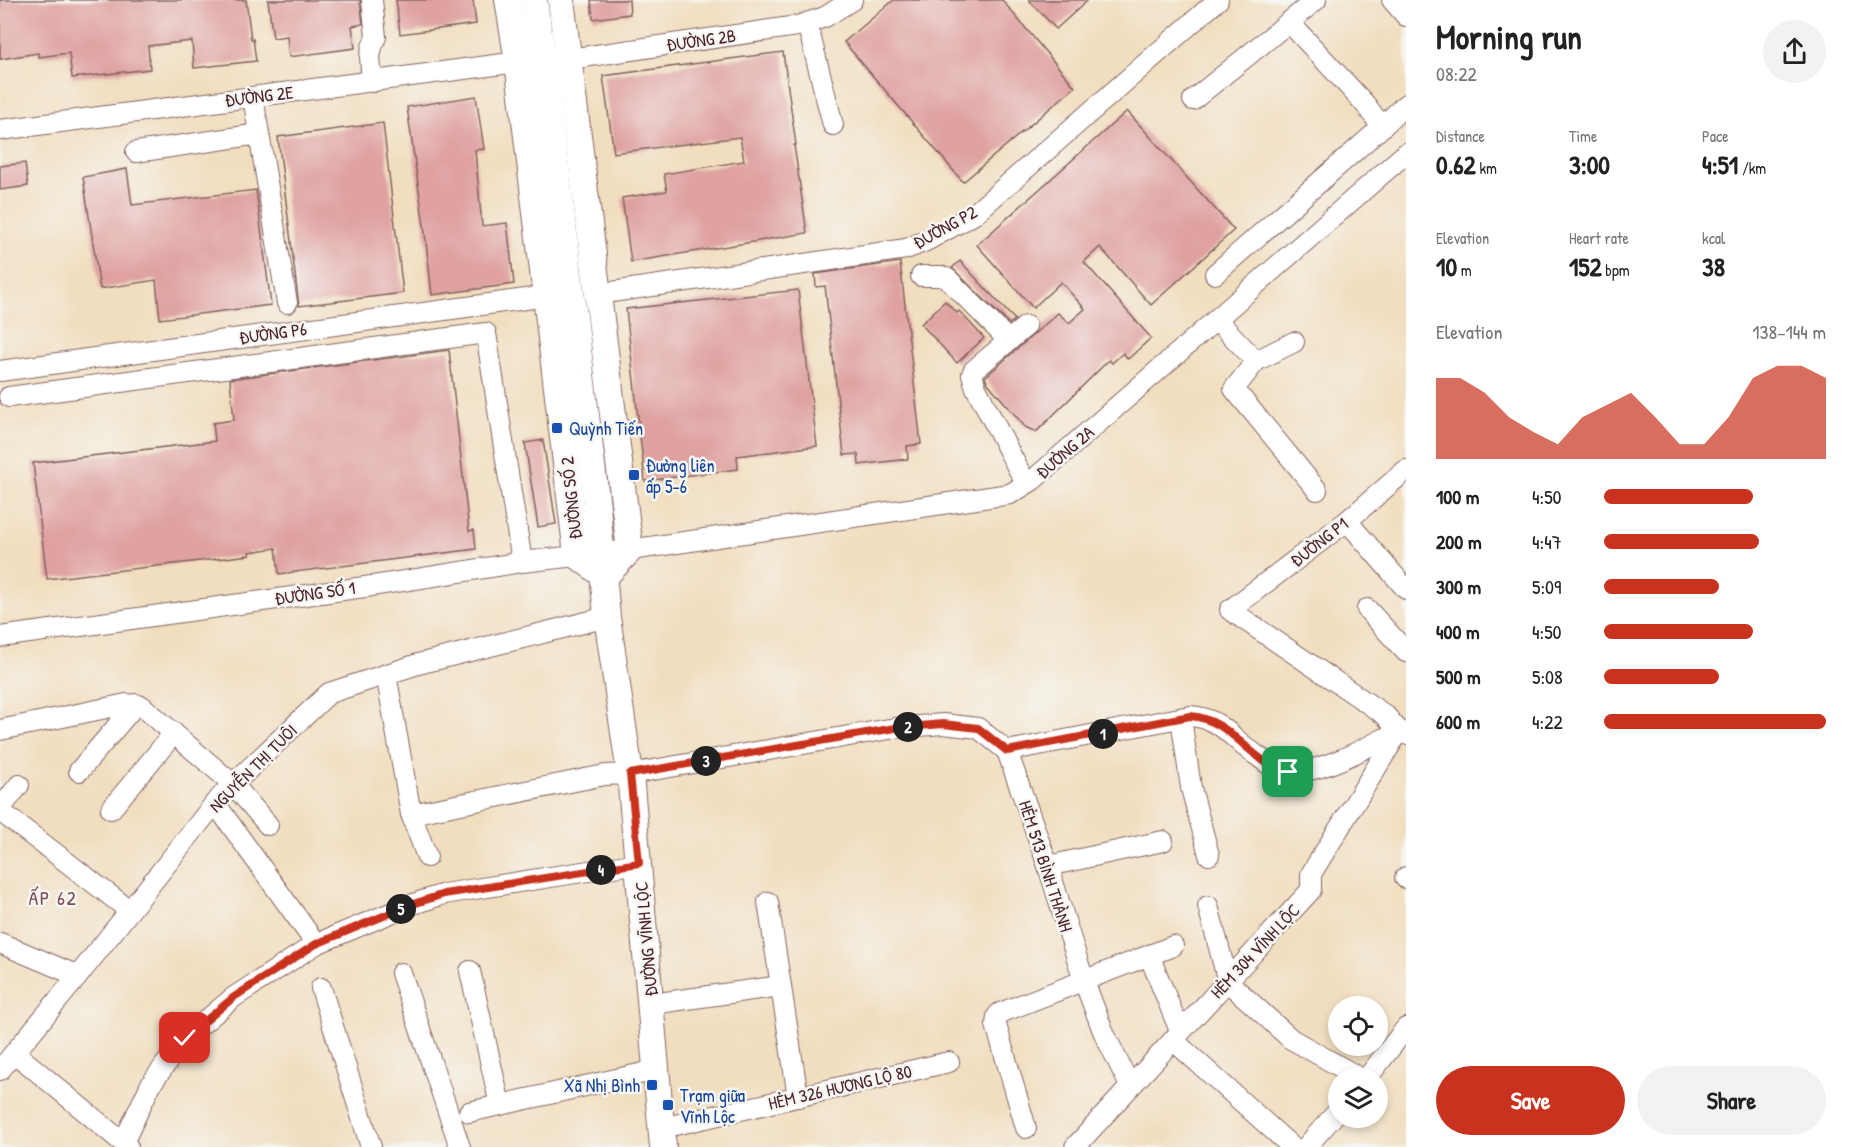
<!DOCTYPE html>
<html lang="en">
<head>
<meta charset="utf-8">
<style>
  body { margin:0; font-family:"Patrick Hand",sans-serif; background:#f2f2f2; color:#222; height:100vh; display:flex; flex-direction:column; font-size:22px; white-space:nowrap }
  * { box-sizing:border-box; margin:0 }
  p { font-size:20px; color:#767676 }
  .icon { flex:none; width:33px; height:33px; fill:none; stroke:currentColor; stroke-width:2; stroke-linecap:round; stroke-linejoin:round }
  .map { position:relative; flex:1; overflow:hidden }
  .details { display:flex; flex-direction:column; background:#fff; width:450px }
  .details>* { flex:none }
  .fabs { position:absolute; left:1328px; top:996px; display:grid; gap:12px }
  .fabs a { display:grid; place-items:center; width:60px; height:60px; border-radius:50%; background:#fff; box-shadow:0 3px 9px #0003; font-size:30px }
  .pin { position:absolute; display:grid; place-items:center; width:51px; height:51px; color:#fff; margin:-26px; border-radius:12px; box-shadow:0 3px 9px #0006 }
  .km { position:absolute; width:30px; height:30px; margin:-15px; border-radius:50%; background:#222; color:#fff; font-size:16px; line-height:30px; text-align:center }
  .round { display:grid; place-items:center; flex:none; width:63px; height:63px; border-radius:32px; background:#f2f2f2 }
  .headline { display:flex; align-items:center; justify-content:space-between; height:102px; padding:0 30px }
  h1 { font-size:33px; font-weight:700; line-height:45px }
  .stats { display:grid; grid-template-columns:repeat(3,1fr); gap:9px; height:102px; padding:6px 30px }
  .stats div { display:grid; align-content:center }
  .stats b { font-size:26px; font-weight:700 }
  .stats small { font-size:16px; font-weight:400 }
  .stats p { font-size:16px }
  .chart { height:168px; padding:12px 30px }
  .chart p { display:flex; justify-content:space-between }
  .chart svg { width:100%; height:108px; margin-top:6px; fill:#c8321e; opacity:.7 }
  .action { display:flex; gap:12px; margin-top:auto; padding:12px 30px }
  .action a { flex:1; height:69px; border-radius:36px; background:#c8321e; color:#fff; font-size:24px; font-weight:700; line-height:69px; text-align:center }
  .action a+a { background:#f2f2f2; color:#222 }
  ul { padding:0 30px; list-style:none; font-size:20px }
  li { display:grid; grid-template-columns:96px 72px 1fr; align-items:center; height:45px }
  li i { height:15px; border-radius:8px; background:#c8321e }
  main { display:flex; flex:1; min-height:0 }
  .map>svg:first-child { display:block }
  .building { fill:#dfa2a1 }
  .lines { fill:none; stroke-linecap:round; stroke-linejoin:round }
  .minor-casing { stroke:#84625f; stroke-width:22 }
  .major-casing { stroke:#84625f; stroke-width:28 }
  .minor { stroke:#fff; stroke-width:20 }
  .major { stroke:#fff; stroke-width:26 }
  .route-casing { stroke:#fff; stroke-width:12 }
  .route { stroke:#c8321e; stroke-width:8 }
  .transit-dot { fill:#1a4fb4; stroke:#f6f6f2; stroke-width:2 }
  .labels { text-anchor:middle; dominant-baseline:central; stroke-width:5; stroke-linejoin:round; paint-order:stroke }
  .street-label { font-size:18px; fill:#4a1f2b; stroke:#f6f6f2 }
  .transit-label { font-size:18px; fill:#164399; stroke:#f6f6f2; text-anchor:start }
  .neighbourhood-label { font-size:20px; letter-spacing:1.5px; fill:#7e4d54; stroke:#f6f6f2 }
</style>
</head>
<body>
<main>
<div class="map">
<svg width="1406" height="1147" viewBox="0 0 1406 1147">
  <rect width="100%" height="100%" fill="#f6f6f2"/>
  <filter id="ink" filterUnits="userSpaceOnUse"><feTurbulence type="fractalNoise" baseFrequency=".0167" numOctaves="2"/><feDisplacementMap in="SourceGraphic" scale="12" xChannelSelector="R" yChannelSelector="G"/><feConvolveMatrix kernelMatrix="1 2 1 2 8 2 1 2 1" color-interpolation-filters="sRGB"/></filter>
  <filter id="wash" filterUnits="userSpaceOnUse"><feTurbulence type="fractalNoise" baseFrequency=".008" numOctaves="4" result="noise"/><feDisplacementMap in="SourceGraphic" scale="24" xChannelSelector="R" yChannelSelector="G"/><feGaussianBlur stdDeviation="1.35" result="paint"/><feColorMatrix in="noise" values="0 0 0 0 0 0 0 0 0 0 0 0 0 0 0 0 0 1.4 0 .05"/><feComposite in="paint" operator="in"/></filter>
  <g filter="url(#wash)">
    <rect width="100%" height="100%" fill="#f1debf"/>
    <g id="blocks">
      <!-- building -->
      <g class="building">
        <path d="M0 0H246L251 39H253L256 61 194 68 192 41 148 46 150 69 72 78 69 53 39 57 38 53 0 59Z"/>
        <path d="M268 0H360L363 24 352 26 355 48 289 57 287 36 273 38Z"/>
        <path d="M396 0H473L476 24 400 34Z"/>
        <path d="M591 0H629L630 14 593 19Z"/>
        <path d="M894 0H1002L1075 87 963 182 844 42Z"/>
        <path d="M1029 0H1088L1056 29Z"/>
        <path d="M783 52 796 145H794L807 233 631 262 622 198 667 191 664 174 744 161 740 137 614 153 603 76Z"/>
        <path d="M476 96 484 149 475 150 482 226 507 223 514 284 432 295 425 233 407 107Z"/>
        <path d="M1127 111 1234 230 1151 305 1100 247 1084 262 1151 338 1128 359 1123 353 1112 363 1109 360 1036 432 1025 427 987 382 985 377 1058 313 1069 323 1085 309 1061 282 1033 308 977 245Z"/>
        <path d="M383 123 403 293 299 306 278 137Z"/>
        <path d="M25 163 28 186 0 190V166Z"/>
        <path d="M127 169 132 205 256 190 271 305 160 319 156 280 100 289 83 177Z"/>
        <path d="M960 261 1015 320 1009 324 952 268Z"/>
        <path d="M900 262 921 444 907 446 908 459 859 465 858 454 844 455 825 286 816 287 815 274Z"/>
        <path d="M798 290 817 446 737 456 738 469 645 481 626 309Z"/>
        <path d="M945 301 957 313 959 311 984 338 957 363 921 324Z"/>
        <path d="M449 350 469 531 474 530 476 549 279 574 276 548 249 552 250 555 47 579 33 463 215 441 213 423 234 420 230 379Z"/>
        <path d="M543 440 556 524 538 527 525 443Z"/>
      </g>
    </g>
  </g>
  <g filter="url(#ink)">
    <use href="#blocks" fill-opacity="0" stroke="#84625f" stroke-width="1.5"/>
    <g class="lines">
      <defs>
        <g id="minor">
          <path d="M372 0 376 37 372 47 370 57 372 82"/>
          <path d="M1392 0 1406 16"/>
          <path d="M1289 22 1365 104 1382 127 1406 104"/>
          <path d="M807 23 833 125"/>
          <path d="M253 97 287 303"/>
          <path d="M1193 100 1316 0"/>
          <path d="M0 130 518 62 569 59 797 26 825 17 852 0"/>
          <path d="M136 152 259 134"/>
          <path d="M1215 274 1382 127"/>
          <path d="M921 276H941L948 279 1009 341"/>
          <path d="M598 294 906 249 926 241 973 215 1218 0"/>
          <path d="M1216 319 1256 361 1234 389 1317 490"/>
          <path d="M1256 361 1294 342"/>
          <path d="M0 371 547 296"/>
          <path d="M9 397 486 333 522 562"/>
          <path d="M1026 484 976 388 972 374 974 370 1026 326"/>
          <path d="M1347 521 1406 589"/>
          <path d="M1367 609 1406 652"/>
          <path d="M0 637 372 586 522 562 630 550 1010 494 1033 480 1406 153"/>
          <path d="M386 674 411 814 605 775 630 774 895 728 943 724 978 728 1007 751 1190 716C1217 718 1225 730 1244 746 1253 753 1262 759 1271 766 1280 770 1289 774 1299 772 1334 767 1368 746 1399 731L1406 734"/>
          <path d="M1181 718 1191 788 1209 855"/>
          <path d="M0 730 126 704 142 706 233 784 268 825"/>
          <path d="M1007 751 1048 866 1084 981 1103 1031 1130 1086"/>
          <path d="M79 771 136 704"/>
          <path d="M215 803 316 944"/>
          <path d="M0 809 19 785"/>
          <path d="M111 809 174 733"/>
          <path d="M0 811 129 910"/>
          <path d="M411 814 427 857"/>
          <path d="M1048 866 1163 841"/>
          <path d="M1405 878 1406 877"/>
          <path d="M768 902 798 1097"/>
          <path d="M1208 906 1228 982 1291 1039 1360 1078"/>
          <path d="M0 943 78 976"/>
          <path d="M1149 955 1180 1031"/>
          <path d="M470 971 500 1105"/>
          <path d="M401 973 460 1147"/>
          <path d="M321 988 371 1147"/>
          <path d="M651 1004 781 986"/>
          <path d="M1173 1040 1292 1147"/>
          <path d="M15 1053 128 1147"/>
          <path d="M0 1070 78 976 215 803 233 784 329 693 418 664 607 617"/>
          <path d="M1367 1078 1406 1028"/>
          <path d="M469 1112 657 1070"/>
          <path d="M662 1128 949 1062"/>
          <path d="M1026 1128 996 1025 997 1016 1000 1013 1173 946"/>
          <path d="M123 1143 151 1084 185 1038 234 997 316 944 410 905 444 894 639 863"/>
          <path d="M1075 1147 1311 890V874L1399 731 1385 715 1230 610 1347 521 1406 470"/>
          <path d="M1306 1147 1338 1111"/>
        </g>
        <g id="major">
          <path d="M508 0 518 62 577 555 605 576"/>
          <path d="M534 0 543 60 597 506 607 617 630 774 663 1147"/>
          <path d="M561 0 630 550 605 576"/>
        </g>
      </defs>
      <!-- minor casing -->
      <use href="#minor" class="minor-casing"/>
      <!-- major casing -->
      <use href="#major" class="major-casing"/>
      <!-- minor -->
      <use href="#minor" class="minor"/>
      <!-- major -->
      <use href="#major" class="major"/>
    </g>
  </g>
  <g class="lines" filter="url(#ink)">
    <defs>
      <path id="route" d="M185 1038 234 997 316 944 410 905 444 894 639 863 630 774 895 728 943 724 978 728 1007 751 1190 716C1233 719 1249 763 1288 772"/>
    </defs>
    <!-- route casing -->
    <use href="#route" class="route-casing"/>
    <!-- route -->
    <use href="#route" class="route"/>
  </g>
  <!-- markers -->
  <g class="transit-dot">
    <rect x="551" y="422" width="12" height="12" rx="3"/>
    <rect x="628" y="469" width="12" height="12" rx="3"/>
    <rect x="646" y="1079" width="12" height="12" rx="3"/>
    <rect x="662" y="1099" width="12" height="12" rx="3"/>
  </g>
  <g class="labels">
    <!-- street labels -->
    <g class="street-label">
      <text transform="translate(701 40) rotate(-8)">ĐƯỜNG 2B</text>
      <text transform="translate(259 96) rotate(-7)">ĐƯỜNG 2E</text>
      <text transform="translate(945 227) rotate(-29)">ĐƯỜNG P2</text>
      <text transform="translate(273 333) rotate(-8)">ĐƯỜNG P6</text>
      <text transform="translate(1065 452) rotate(-41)">ĐƯỜNG 2A</text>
      <text transform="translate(571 498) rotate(-96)">ĐƯỜNG SỐ 2</text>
      <text transform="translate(1319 542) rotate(-38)">ĐƯỜNG P1</text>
      <text transform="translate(315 593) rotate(-8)">ĐƯỜNG SỐ 1</text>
      <text transform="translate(253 768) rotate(-45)">NGUYỄN THỊ TUÔI</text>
      <text transform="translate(1046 866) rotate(72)">HẺM 513 BÌNH THÀNH</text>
      <text transform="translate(646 939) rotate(-95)">ĐƯỜNG VĨNH LỘC</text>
      <text transform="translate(1255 951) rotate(-47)">HẺM 304 VĨNH LỘC</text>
      <text transform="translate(840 1087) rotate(-13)">HẺM 326 HƯƠNG LỘ 80</text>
    </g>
    <!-- transit labels -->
    <g class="transit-label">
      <text x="569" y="428">Quỳnh Tiến</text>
      <text x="646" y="465">Đường liên<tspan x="646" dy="21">ấp 5-6</tspan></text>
      <text x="640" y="1085" text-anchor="end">Xã Nhị Bình</text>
      <text x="680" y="1095">Trạm giữa<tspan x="680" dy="21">Vĩnh Lộc</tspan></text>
    </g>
    <!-- neighbourhood labels -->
    <g class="neighbourhood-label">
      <text x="53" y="897">ẤP 62</text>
    </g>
  </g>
</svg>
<div class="fabs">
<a><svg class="icon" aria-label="locate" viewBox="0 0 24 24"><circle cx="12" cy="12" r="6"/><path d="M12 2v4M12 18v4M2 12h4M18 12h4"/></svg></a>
<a><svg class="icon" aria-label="layers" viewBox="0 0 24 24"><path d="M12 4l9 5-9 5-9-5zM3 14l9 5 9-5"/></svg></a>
</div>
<div class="pin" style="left:1288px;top:772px;background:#1e9e55"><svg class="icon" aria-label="arrive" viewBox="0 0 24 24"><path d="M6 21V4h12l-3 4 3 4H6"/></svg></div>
<div class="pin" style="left:185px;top:1038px;background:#d93025"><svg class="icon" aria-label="check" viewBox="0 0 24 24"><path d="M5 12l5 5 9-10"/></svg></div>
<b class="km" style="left:1103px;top:734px">1</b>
<b class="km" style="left:908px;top:727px">2</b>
<b class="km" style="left:706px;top:761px">3</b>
<b class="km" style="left:601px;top:870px">4</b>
<b class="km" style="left:401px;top:909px">5</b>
</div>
<section class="details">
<div class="headline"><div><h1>Morning run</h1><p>08:22</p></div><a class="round"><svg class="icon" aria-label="share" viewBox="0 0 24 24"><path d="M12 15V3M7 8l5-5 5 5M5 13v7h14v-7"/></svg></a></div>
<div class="stats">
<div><p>Distance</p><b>0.62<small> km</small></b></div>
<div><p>Time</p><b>3:00</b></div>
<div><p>Pace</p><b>4:51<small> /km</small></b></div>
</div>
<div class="stats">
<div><p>Elevation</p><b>10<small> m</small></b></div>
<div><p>Heart rate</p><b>152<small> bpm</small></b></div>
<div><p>kcal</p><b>38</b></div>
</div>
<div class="chart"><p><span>Elevation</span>138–144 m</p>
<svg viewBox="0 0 160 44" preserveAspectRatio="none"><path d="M0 44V11L10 11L20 17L30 27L40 33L50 38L60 27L70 22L80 17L90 27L100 38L110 38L120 27L130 11L140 6L150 6L160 11V44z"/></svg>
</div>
<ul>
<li><b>100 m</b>4:50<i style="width:67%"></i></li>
<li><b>200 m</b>4:47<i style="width:70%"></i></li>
<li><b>300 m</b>5:09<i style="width:52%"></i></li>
<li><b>400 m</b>4:50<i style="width:67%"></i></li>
<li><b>500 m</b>5:08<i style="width:52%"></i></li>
<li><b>600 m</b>4:22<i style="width:100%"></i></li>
</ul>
<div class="action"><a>Save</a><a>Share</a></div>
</section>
</main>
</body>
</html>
